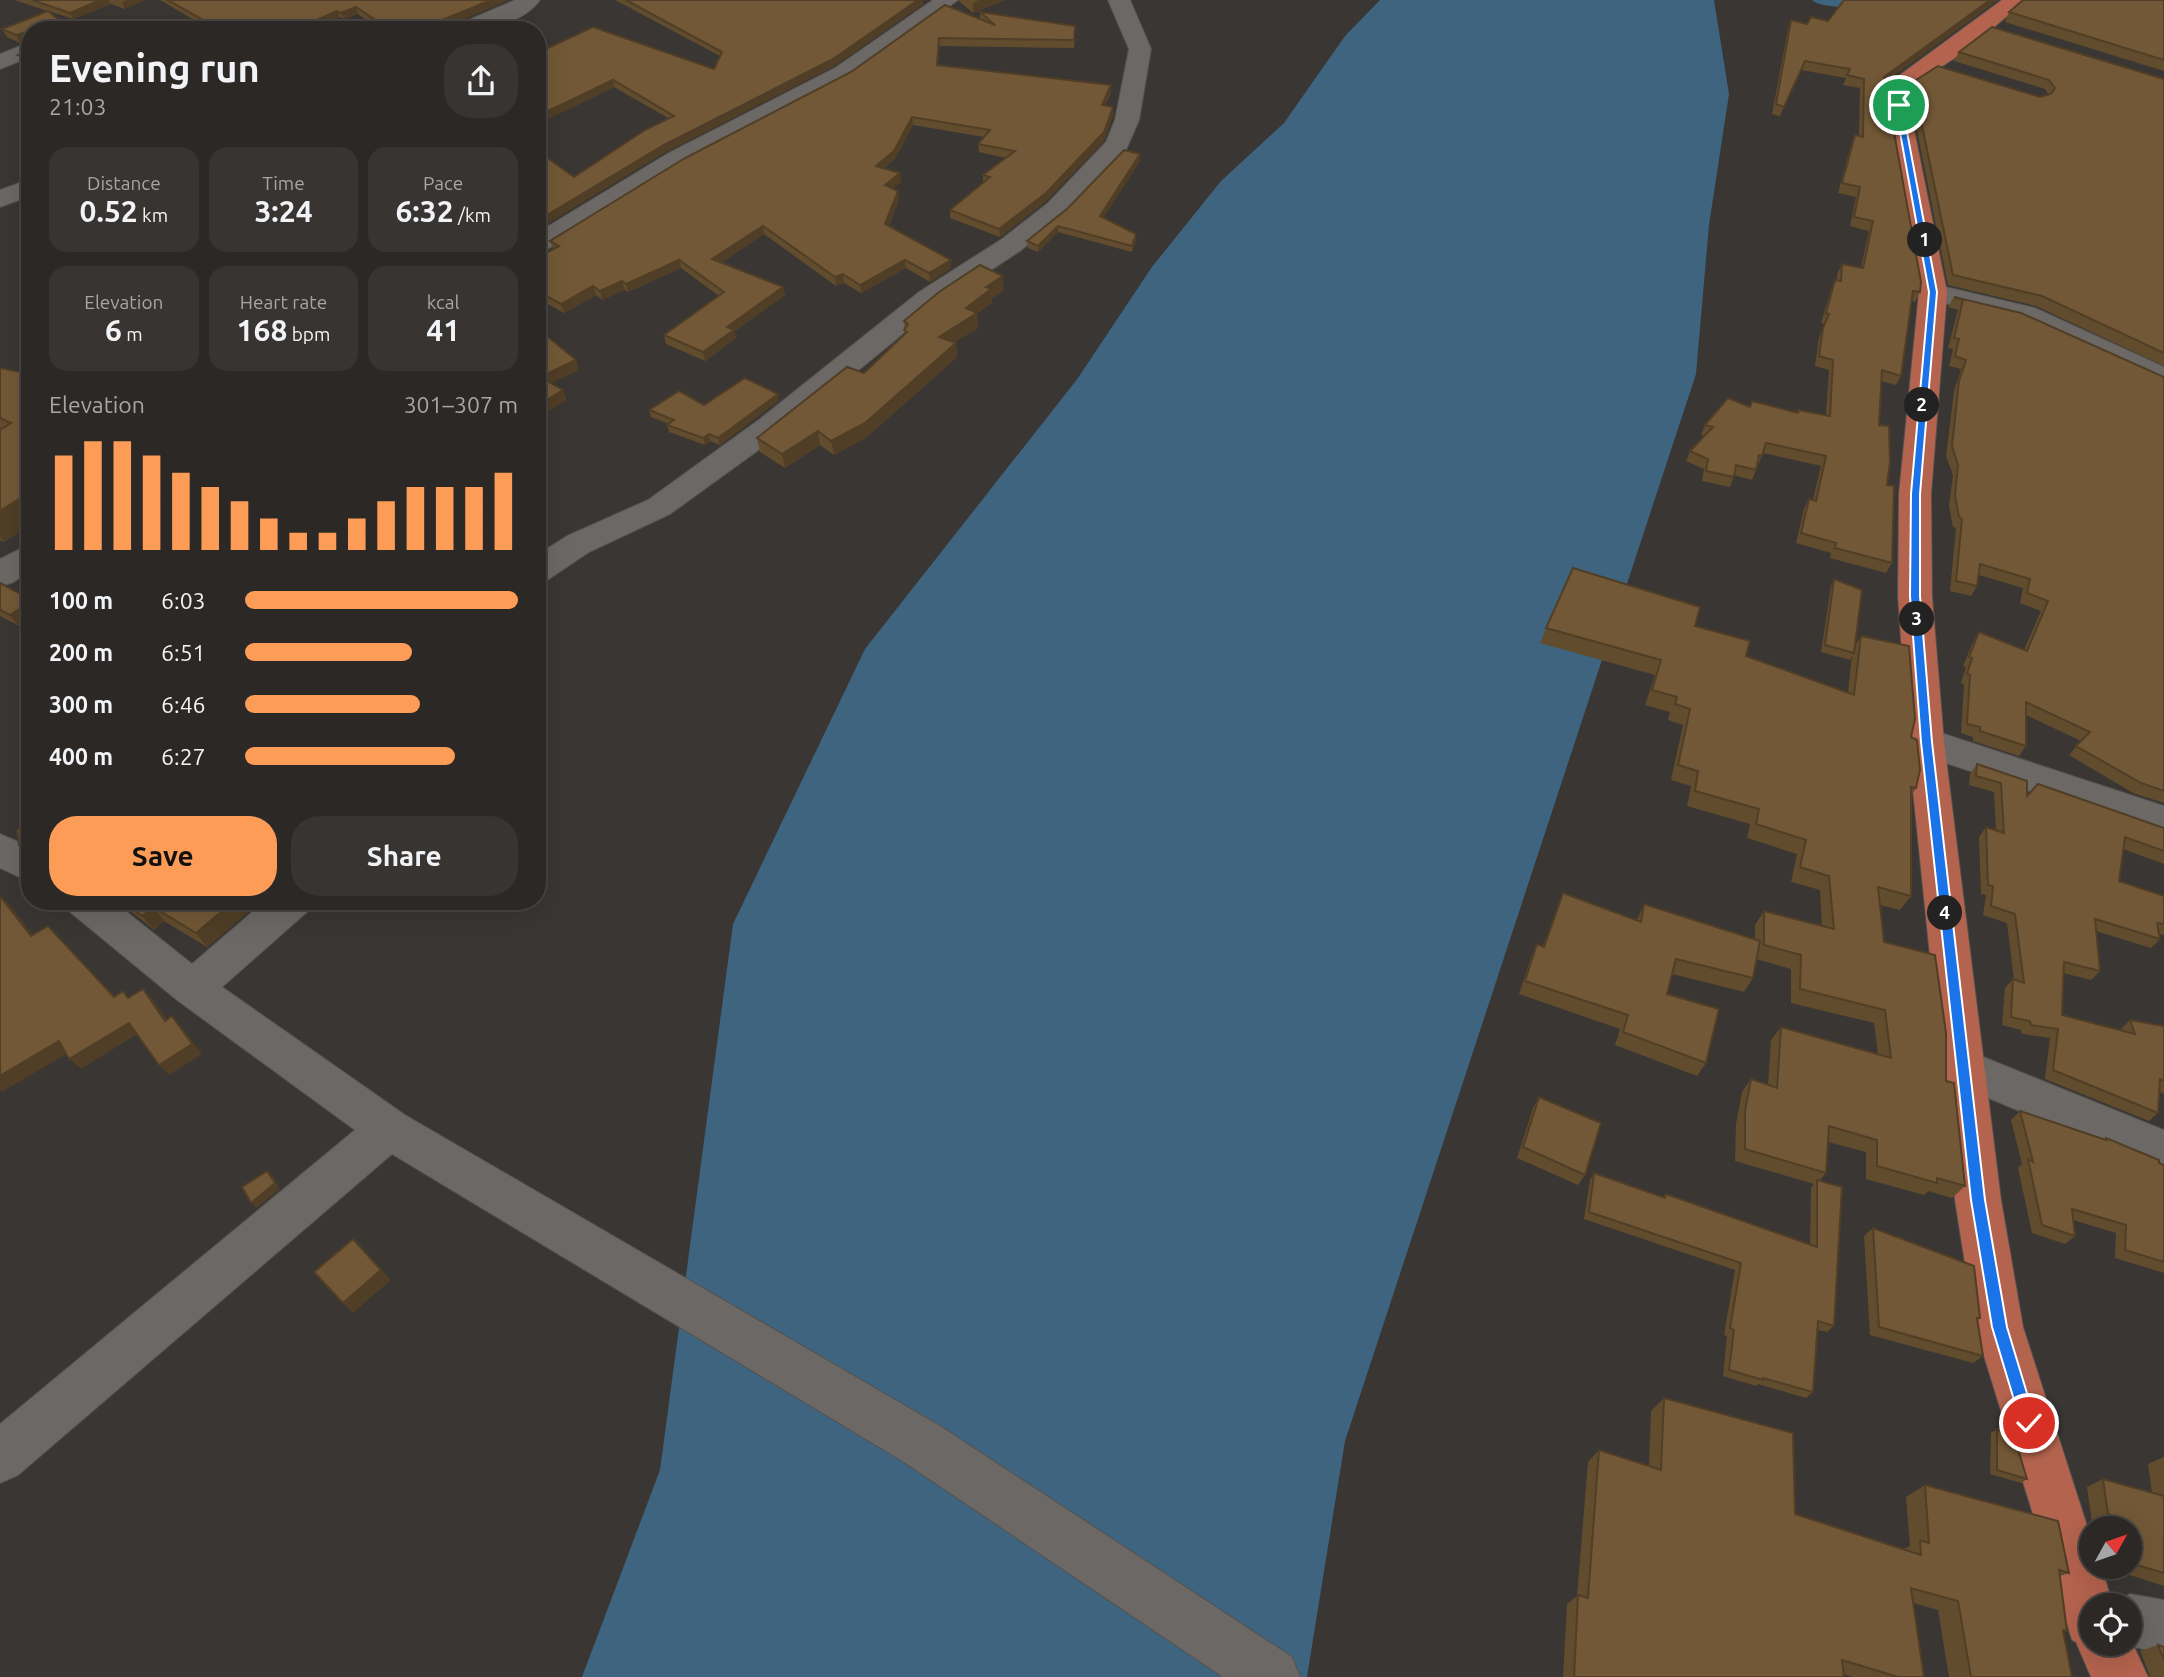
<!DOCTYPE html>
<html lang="en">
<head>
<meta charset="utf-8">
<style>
  body { margin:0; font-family:Ubuntu,sans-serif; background:#373432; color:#f1f3f6; height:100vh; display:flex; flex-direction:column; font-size:26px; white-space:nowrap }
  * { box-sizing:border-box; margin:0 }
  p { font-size:23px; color:#a6a6a7 }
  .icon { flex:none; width:38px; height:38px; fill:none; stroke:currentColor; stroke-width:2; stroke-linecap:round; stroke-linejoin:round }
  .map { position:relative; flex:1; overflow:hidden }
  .drawer { position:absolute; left:21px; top:21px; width:525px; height:889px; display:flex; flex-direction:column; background:#2b2826; border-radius:28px; box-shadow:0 7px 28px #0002,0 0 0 2px #474443 }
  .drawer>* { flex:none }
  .needle { width:46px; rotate:50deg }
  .buttons { position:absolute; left:2079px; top:1516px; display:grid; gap:14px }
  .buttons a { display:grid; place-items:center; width:63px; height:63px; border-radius:50%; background:#2b2826; box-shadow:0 7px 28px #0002,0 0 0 2px #474443; font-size:35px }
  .pin { position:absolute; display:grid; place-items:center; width:60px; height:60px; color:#fff; margin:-30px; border:4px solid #fff; border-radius:50%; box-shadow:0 2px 7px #0007 }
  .km { position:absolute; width:35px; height:35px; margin:-18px; border-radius:50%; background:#222; color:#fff; font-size:19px; line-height:35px; text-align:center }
  .round { display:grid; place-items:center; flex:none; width:74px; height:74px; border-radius:28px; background:#373432 }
  .summary { display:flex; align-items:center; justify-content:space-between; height:119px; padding:0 28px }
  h1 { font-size:38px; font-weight:600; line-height:52px }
  .figures { display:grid; grid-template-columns:repeat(3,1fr); gap:10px; height:119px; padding:7px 28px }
  .figures div { display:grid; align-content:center; border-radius:18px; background:#373432; text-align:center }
  .figures b { font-size:30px; font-weight:600 }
  .figures small { font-size:19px; font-weight:400 }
  .figures p { font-size:19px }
  .chart { height:196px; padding:14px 28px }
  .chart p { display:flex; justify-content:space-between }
  .chart svg { width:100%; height:126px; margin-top:7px; stroke:#fd9c56; stroke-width:6 }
  .button { display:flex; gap:14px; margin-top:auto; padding:14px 28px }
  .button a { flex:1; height:80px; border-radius:28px; background:#fd9c56; color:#111; font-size:28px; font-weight:600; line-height:80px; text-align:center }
  .button a+a { background:#373432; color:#f1f3f6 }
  ul { padding:0 28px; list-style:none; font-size:23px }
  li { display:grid; grid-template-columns:112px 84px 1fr; align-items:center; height:52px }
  li i { height:18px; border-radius:9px; background:#fd9c56 }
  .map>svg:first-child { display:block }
  .water { fill:#3f647f }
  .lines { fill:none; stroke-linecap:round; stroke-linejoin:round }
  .canal { fill:#3f647f; fill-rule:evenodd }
  .minor-casing { stroke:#54524f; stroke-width:2 }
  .major-casing { stroke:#54524f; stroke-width:2 }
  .minor { fill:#6b6865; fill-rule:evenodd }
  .major { fill:#b4634e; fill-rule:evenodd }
  .wall { fill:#624c2e }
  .shaded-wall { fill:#503e26 }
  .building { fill:#725836; stroke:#503e26; stroke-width:2 }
  .route { fill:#1a73e8; stroke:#fff; stroke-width:2 }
</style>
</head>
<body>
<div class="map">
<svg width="2164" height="1677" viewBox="0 0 2164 1677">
  <rect width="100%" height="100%" fill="#393633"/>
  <!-- water -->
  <path class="water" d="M1380 0H1714L1729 94 1709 225 1696 374 1345 1441 1307 1677H582L660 1470 733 924 865 649 1078 378 1152 267 1221 181 1284 123 1345 36Z"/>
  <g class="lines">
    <!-- canal -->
    <path class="canal" d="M1812 0H1872C1863 9 1821 9 1812 0Z"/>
    <defs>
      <g id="minor">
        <path d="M515 0H540C521 26 483 30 454 30L457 25Z"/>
        <path d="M933 0H958L851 78 685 164 546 250 537 252V233L667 154 835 68Z"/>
        <path d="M1108 0H1130L1151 49 1139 120 1126 150 1066 213 1020 251 939 304 782 433 670 514 589 552 549 579 537 582V555L567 536 648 500 760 419 919 292 1002 239 1048 203 1106 142 1115 120 1129 49Z"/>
        <path d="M30 42V57L0 69V54Z"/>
        <path d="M30 179V196L0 207V190Z"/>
        <path d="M1933 284 2035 308 2164 367V387L2016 320 1923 298 1919 292 1923 286Z"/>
        <path d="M30 544V571L12 583 0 586V559Z"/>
        <path d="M1926 728 2164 806V836L1913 752 1908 742 1913 732Z"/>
        <path d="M0 834 30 847V882L0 868Z"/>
        <path d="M64 901H113L192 964 265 901H313L307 912 222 987 405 1115 940 1426 1292 1657 1300 1677H1223L904 1462 392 1154 18 1475 0 1483V1424L355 1130 177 1000 70 912Z"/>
        <path d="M1961 1048 2164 1130V1172L1946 1080 1939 1067 1946 1054Z"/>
        <path d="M2130 1594 2164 1600V1654L2118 1643H2130V1605H2110Z"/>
      </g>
      <path id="major" d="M2002 0H2026L1967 50 1906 90 1947 292 1931 494 1932 596 1944 742 2001 1200 2023 1327 2091 1538V1566H2101L2113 1605H2091V1643H2130V1638L2148 1677H2091L2076 1642 2072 1640 1975 1327 1955 1200 1908 742 1898 596 1899 494 1919 292 1882 88Z"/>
    </defs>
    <!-- minor casing -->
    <use href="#minor" class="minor-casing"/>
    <!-- major casing -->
    <use href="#major" class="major-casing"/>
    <!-- minor -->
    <use href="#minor" class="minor"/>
    <!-- major -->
    <use href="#major" class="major"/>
  </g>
  <!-- wall -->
  <g class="wall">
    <path d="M15 0H145L125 9 111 4 73 19 48 11 30 30V43L28 41 20 43 7 37 2 29 47 11Z"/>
    <path d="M160 0H508L438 30H381L358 14 344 19 340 17 312 30H211Z"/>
    <path d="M615 0H923V4L834 66 666 152 574 177 668 118 614 87 546 120 537 116V53L714 69 720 56Z"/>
    <path d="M958 0H1005L973 13Z"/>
    <path d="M1998 0 1885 82 1920 292 1915 302 1912 301 1901 376 1896 385 1881 381 1879 425 1887 485 1892 563 1886 573 1830 558 1831 553 1796 543 1804 509 1809 499 1813 500 1821 466 1763 453 1752 480 1734 475 1730 487 1702 481 1704 469 1686 461 1690 451 1705 436 1701 435 1705 425 1750 407 1797 412 1798 410 1826 415 1829 370 1815 366 1819 338 1825 324 1821 323 1831 290 1835 280 1837 281V274L1842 264 1861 267 1869 231 1850 226 1856 197 1838 193 1851 145 1855 135 1859 136 1860 88 1843 85 1846 78 1801 70 1780 116 1772 114 1788 29 1791 20 1807 24Z"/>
    <path d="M2164 0V71L2005 22 2009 12Z"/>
    <path d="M980 12 1075 34 1074 48 939 46 938 65 1111 85V93L1105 106 1113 115 1104 141 1046 201 1000 237 950 218V210L983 182V175L1006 158 979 152 978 144 984 137 913 125 895 159 884 168 900 173 901 182 892 188 899 199 889 226 951 260V268L930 282 906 268 861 293 844 283 836 286 764 234 722 262 783 287 785 295 734 332 736 338 705 361 666 344 664 335 719 296 681 268 628 292 625 290 602 300 596 295 564 313 537 298V258L553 249 550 241 685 158 980 19Z"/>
    <path d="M30 44V66L22 63 18 55 28 50Z"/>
    <path d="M1959 52 2164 79V366L2036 306 1948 285 1909 91 1913 82 2040 97 2049 95 2045 89 1954 61Z"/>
    <path d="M1140 161 1103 218 1136 234V240L1132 252 1058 232 1038 252 1028 248 1027 241Z"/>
    <path d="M1004 291 992 298V303L977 314 978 328 955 342 956 343 957 357 867 437 834 455 820 445 785 468 760 452 757 438 864 373 905 334 904 321Z"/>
    <path d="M1954 297 2021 313 2164 377V803L2133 793 2069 755 2081 741 2026 715V746L2019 756 1973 741V737L1961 733 1964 684 1961 683 1966 667 1963 666 1973 642 1979 632 2024 650 2041 611 2020 603 2023 588 1979 575 1977 586 1971 596 1950 591 1956 528 1953 527 1949 506 1953 475 1946 456 1954 391 1961 369 1949 366 1953 349 1948 348 1958 310 1948 307Z"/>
    <path d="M537 335 579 370 551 383 563 390 566 400 545 413 537 408Z"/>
    <path d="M0 368 30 374V525L4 542 0 540Z"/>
    <path d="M779 400 720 445 710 441 705 445 669 432 667 425 669 424 651 417 649 410 704 405Z"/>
    <path d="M1834 579 1854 648 1861 636 1911 737 1916 788 1911 796V896L1900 910 1880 905 1884 942 1946 1081 1965 1186 1952 1198 1928 1191 1924 1195 1866 1179V1152L1828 1142 1826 1173 1819 1181 1834 1326 1827 1332 1818 1330 1813 1392 1806 1398 1758 1384 1756 1386 1723 1376 1727 1336 1724 1335 1735 1270 1584 1219 1590 1180 1594 1173 1663 1197 1666 1194 1810 1244 1811 1188 1814 1184 1735 1161 1736 1124 1742 1092 1751 1079 1768 1085 1771 1040 1781 1027 1878 1054 1874 1023 1791 1003V969L1756 959 1753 978 1744 992 1672 974 1667 994 1706 1063 1697 1076 1615 1045 1620 1029 1519 994 1531 958 1537 944 1543 946 1563 893 1637 920 1644 904 1755 939V925L1764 911 1822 926 1820 890 1791 882 1797 854 1747 838 1750 824 1687 806 1691 786 1671 780 1683 725 1668 720 1670 712 1645 705 1655 675 1540 643 1546 628 1695 626 1746 656 1848 692 1852 656 1850 660 1821 652 1831 586Z"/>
    <path d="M0 583 30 599V619L19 626 0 616Z"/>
    <path d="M1977 764 2027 796 2164 828V864L2123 849 2119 881 2164 896V935L2159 934 2160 939 2151 948 2096 931 2100 971 2091 980 2063 973 2062 1015 2122 1031 2121 1029 2130 1020 2164 1026V1094L2160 1092 2158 1113 2149 1121 2045 1079 2050 1038 2022 1034 2021 1030 2002 1025 2005 988 2013 979 2014 980 2007 923 1983 915 1986 895 1981 894 1979 837 1986 827 1996 831 1994 792 1969 785 1970 774Z"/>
    <path d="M30 820V856L19 845Z"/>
    <path d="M118 901H261L207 947 164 921 154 930Z"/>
    <path d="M1539 1097 1585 1175 1578 1185 1517 1158 1533 1108Z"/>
    <path d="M2020 1111 2104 1140 2106 1138 2164 1165V1273L2115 1258 2116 1233 2073 1220 2075 1236 2065 1244 2032 1233 2018 1168 2022 1164 2011 1120Z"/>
    <path d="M1873 1228 1980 1318 1977 1321 1983 1356 1973 1363 1870 1335 1864 1236Z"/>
    <path d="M1664 1398 1795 1514 1903 1549 1910 1546 1906 1497 1925 1485 2069 1573 2060 1576 2067 1631 2063 1632 2072 1677H1949L1938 1610 1913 1603 1924 1677H1853L1843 1674 1844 1677H1563L1567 1604 1577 1596 1588 1462 1599 1450 1649 1466 1651 1411Z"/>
    <path d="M1997 1429 2027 1479 2021 1483 1990 1474 1991 1433Z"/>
    <path d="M2164 1457V1586L2111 1569V1566H2130V1528H2106V1525L2092 1522 2087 1487 2103 1479 2152 1493 2148 1464Z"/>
    <path d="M2158 1645 2164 1647V1677H2148L2150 1676 2140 1651Z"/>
  </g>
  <!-- shaded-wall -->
  <g class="shaded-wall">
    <path d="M100 0H109L111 4 73 19 70 13Z"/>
    <path d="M127 0H145L125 9 122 2Z"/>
    <path d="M491 0H508L438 30 430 25Z"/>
    <path d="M918 0H923V4L834 66 666 152 537 230V221L664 145Z"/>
    <path d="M979 0H1005L973 13V3Z"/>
    <path d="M1990 0H1998L1880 86 1884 77Z"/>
    <path d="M356 7 358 14 344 19 341 13Z"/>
    <path d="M337 11 340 17 312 30H294Z"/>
    <path d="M27 32 30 40 20 43 16 35Z"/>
    <path d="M613 80 614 87 546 120 544 113Z"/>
    <path d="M1111 85V93L1102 113V105Z"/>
    <path d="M1113 107V115L1104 141 1046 201 1000 237 999 229Z"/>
    <path d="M912 117 913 125 895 159 877 174 876 166Z"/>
    <path d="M1140 154V161L1100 223V216Z"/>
    <path d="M900 173 901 182 886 193 885 185Z"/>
    <path d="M898 191 899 199 886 232 885 224Z"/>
    <path d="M763 226 764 234 714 267 712 259Z"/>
    <path d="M1058 226V232L1038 252V246Z"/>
    <path d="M1136 234V240L1132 252V246Z"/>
    <path d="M679 260 681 268 628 292 626 284Z"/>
    <path d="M905 260 906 268 861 293 860 285Z"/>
    <path d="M951 260V268L930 282 929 273Z"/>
    <path d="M843 274 844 283 836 286 835 277Z"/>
    <path d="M1003 276 1004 291 992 298V303L977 314 978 328 940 351 939 337 986 287Z"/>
    <path d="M622 281 625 290 602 300 600 291Z"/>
    <path d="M593 286 596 295 564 313 561 304Z"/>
    <path d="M783 287 785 295 734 332 736 338 705 361 703 352 727 327Z"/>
    <path d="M956 343 957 357 867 437 834 455 831 441Z"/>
    <path d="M576 360 579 370 543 387 540 377Z"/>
    <path d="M563 390 566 400 545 413 542 403Z"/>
    <path d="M778 394 779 400 720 445 718 438Z"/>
    <path d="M818 431 820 445 785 468 782 454Z"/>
    <path d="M709 434 710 441 705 445 703 438Z"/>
    <path d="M24 496 30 504V525L4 542 0 537V511Z"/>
    <path d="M30 602V619L19 626 10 615Z"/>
    <path d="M0 895 8 903 42 947 31 936Z"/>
    <path d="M234 901H261L207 947 196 933Z"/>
    <path d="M153 907 164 921 154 930 142 916Z"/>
    <path d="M143 989 153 1000 175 1031 165 1021Z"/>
    <path d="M172 1016 182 1027 202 1054 169 1075 159 1065Z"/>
    <path d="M129 1023 139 1033 81 1069 69 1059Z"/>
    <path d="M59 1041 70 1052 2 1092 0 1090V1076Z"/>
    <path d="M267 1171 273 1176 280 1189 256 1208 251 1203Z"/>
    <path d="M353 1239 391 1280 353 1313 343 1303Z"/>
  </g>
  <!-- building -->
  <g class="building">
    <path d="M32 0H100L70 13Z"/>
    <path d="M168 0H491L430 25 438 30H390L356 7 341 13 337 11 294 30H211L217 28Z"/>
    <path d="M626 0H918L833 59 664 145 537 221V155L542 154 574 177 645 130 674 116 613 80 544 113 537 110V53L593 27 714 69 722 52Z"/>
    <path d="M1844 0H1990L1884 77 1921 282 1920 292 1913 291 1901 376 1882 370 1879 425 1889 426 1890 462 1887 485 1894 486 1892 563 1835 548 1836 543 1801 533 1809 499 1816 501 1826 456 1766 443 1762 456 1759 455 1756 470 1736 465 1734 477 1706 471 1708 459 1690 451 1713 427 1705 425 1728 398 1750 407 1752 401 1798 413V410L1830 416 1833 360 1819 356 1823 328 1829 314 1826 313 1835 280 1841 281 1842 264 1863 268 1873 221 1854 217 1860 187 1842 183 1855 135 1863 137 1864 79 1847 75 1850 69 1805 61 1784 107 1776 104 1791 20 1807 24 1811 17 1828 21Z"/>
    <path d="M2023 0H2164V60L2009 12Z"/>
    <path d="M945 5 995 25 980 12 1075 26 1074 40 939 38 937 65 1111 85 1102 105 1113 107 1104 132 1046 193 999 229 950 210 990 177 983 175 1015 151 978 144 990 130 912 117 894 151 876 166 900 173 885 185 898 191 885 224 951 260 929 273 905 260 860 285 843 274 835 277 763 226 712 259 783 287 727 327 734 330 703 352 664 335 724 292 679 260 626 284 622 281 600 291 593 286 561 304 537 291V258L559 246 550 241 685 158 851 72Z"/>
    <path d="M48 11 71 30H30V41H28L27 32 16 35 2 29Z"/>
    <path d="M1992 27 2164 79V353L2042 296 1953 275 1913 82 1938 66 2040 97 2051 94 2055 88 2049 80 1959 52Z"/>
    <path d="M28 44H30V60L18 55 28 50Z"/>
    <path d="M1124 150 1140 154 1100 216 1136 234 1132 246 1058 226 1038 246 1027 241 1068 208Z"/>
    <path d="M980 265 1003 276 986 287 991 289 966 308 977 313 939 337 956 343 865 423 831 441 818 431 782 454 757 438 847 367 864 373 907 332 904 330 908 324 904 321 939 292Z"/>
    <path d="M1954 297 2021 313 2164 377V791L2141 783 2076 746 2090 732 2026 702V746L1980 731V727L1967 724 1970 675 1967 674 1972 658 1969 657 1979 632 2027 651 2048 601 2027 593 2030 579 1980 564 1977 586 1956 581 1962 519 1959 517 1955 496 1958 465 1952 446 1959 381 1966 360 1955 356 1959 339 1954 338 1963 300Z"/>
    <path d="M542 332 576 360 540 377 563 390 542 403 537 400V335Z"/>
    <path d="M0 368 30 374V499L24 496 0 511V430L11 423 0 418Z"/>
    <path d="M745 378 778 394 718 438 709 434 703 438 667 425 674 420 649 410 679 391 704 405Z"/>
    <path d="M1573 568 1700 607 1695 626 1750 641 1746 656 1854 695 1861 636 1909 646 1915 719 1911 737 1917 740 1920 770 1916 788 1911 787V896L1878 887 1884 942 1935 955 1946 1033V1081L1954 1083 1965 1186 1937 1178V1183L1877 1166V1140L1829 1126 1826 1173 1745 1149V1111L1751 1079 1777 1088 1781 1027 1891 1058 1885 1010 1800 989 1801 955 1764 945V911L1834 929 1829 876 1800 867 1806 840 1756 824 1759 809 1695 791 1698 771 1678 765 1690 709 1675 704 1677 697 1652 690 1661 660 1546 628Z"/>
    <path d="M1834 579 1862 590 1854 653 1825 645Z"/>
    <path d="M0 583 30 599V602L10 615 0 610Z"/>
    <path d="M1977 764 2027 781V796L2038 784 2164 828V851L2125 837 2119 881 2164 896V924L2157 923 2160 939 2095 919 2100 971 2064 962 2062 1015 2135 1034 2130 1020 2164 1026V1081L2160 1079 2158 1113 2053 1070 2058 1029 2031 1025 2030 1021 2011 1017 2013 979 2024 983 2015 914 1991 906 1993 886 1988 885 1986 827 2004 833 2001 783 1976 776Z"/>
    <path d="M30 820V850L19 845 17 830Z"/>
    <path d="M1563 893 1641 922 1644 904 1760 941 1753 978 1676 959 1667 994 1719 1009 1706 1063 1623 1032 1628 1015 1525 981 1537 944 1544 947Z"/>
    <path d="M0 896 31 936 48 926 114 997 123 991 128 998 143 989 165 1021 172 1016 192 1044 159 1065 129 1023 69 1059 59 1041 0 1076Z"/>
    <path d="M123 901H234L196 933 153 907 142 916Z"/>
    <path d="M1539 1097 1601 1123 1585 1175 1523 1147Z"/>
    <path d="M2020 1111 2106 1140V1138L2159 1160V1163L2164 1165V1262L2125 1250 2126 1225 2072 1209 2075 1236 2042 1225 2028 1159 2033 1162Z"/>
    <path d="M267 1171 275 1183 251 1203 242 1187Z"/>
    <path d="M1594 1173 1665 1198 1666 1194 1817 1247V1180L1842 1187 1834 1326 1818 1321 1813 1392 1763 1378V1380L1729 1370 1734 1330 1730 1328 1741 1263 1589 1212Z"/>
    <path d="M1873 1228 1974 1266 1980 1318H1977L1983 1356 1879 1327Z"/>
    <path d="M353 1239 381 1270 343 1303 314 1272Z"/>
    <path d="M1664 1398 1793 1433 1795 1514 1921 1555 1920 1540 1929 1543 1925 1485 2058 1521 2069 1573 2059 1570 2067 1631 2063 1630 2072 1677H1971L1958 1601 1911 1588 1924 1677H1898L1842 1660 1844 1677H1574L1578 1595 1588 1598 1599 1450 1661 1470Z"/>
    <path d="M1997 1429 2014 1436 2027 1479 1997 1470Z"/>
    <path d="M2103 1479 2164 1496V1573L2130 1563V1528H2124L2122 1518 2108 1514Z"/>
    <path d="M2158 1645 2164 1647V1660Z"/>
  </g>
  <!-- route -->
  <path class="route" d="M1899 103 1902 105 1937 292 1920 494V596L1932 742 1985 1200 2007 1327 2036 1423 2029 1430 2021 1423 1992 1327 1971 1200 1921 742 1910 596 1911 494 1929 292 1895 105Z"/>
</svg>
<div class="buttons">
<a><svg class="needle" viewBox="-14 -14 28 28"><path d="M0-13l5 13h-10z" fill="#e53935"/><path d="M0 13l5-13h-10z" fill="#a6a6a7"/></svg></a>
<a><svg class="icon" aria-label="locate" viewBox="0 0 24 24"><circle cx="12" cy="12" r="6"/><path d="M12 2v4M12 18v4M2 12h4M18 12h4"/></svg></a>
</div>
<div class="pin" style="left:1899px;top:105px;background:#1e9e55"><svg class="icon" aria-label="arrive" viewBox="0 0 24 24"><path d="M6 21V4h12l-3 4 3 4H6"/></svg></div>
<div class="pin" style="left:2029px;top:1423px;background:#d93025"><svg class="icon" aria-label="check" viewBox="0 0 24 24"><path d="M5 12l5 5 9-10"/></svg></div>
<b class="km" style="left:1925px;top:240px">1</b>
<b class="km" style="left:1922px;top:405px">2</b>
<b class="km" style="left:1917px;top:619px">3</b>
<b class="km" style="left:1945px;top:913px">4</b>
<section class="drawer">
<div class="summary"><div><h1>Evening run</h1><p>21:03</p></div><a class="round"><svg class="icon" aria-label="share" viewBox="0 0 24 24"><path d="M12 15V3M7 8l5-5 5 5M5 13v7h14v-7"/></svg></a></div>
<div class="figures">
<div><p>Distance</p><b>0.52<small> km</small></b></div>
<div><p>Time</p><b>3:24</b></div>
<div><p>Pace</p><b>6:32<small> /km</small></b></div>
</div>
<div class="figures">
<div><p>Elevation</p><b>6<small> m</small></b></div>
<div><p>Heart rate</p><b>168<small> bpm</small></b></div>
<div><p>kcal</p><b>41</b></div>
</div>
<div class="chart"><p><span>Elevation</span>301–307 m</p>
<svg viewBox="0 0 160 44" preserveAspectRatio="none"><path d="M5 44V11M15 44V6M25 44V6M35 44V11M45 44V17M55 44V22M65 44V27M75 44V33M85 44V38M95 44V38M105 44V33M115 44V27M125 44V22M135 44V22M145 44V22M155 44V17"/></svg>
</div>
<ul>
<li><b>100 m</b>6:03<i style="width:100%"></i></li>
<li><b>200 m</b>6:51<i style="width:61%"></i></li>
<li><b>300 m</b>6:46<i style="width:64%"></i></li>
<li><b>400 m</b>6:27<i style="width:77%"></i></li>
</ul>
<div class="button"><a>Save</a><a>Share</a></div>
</section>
</div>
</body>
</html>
